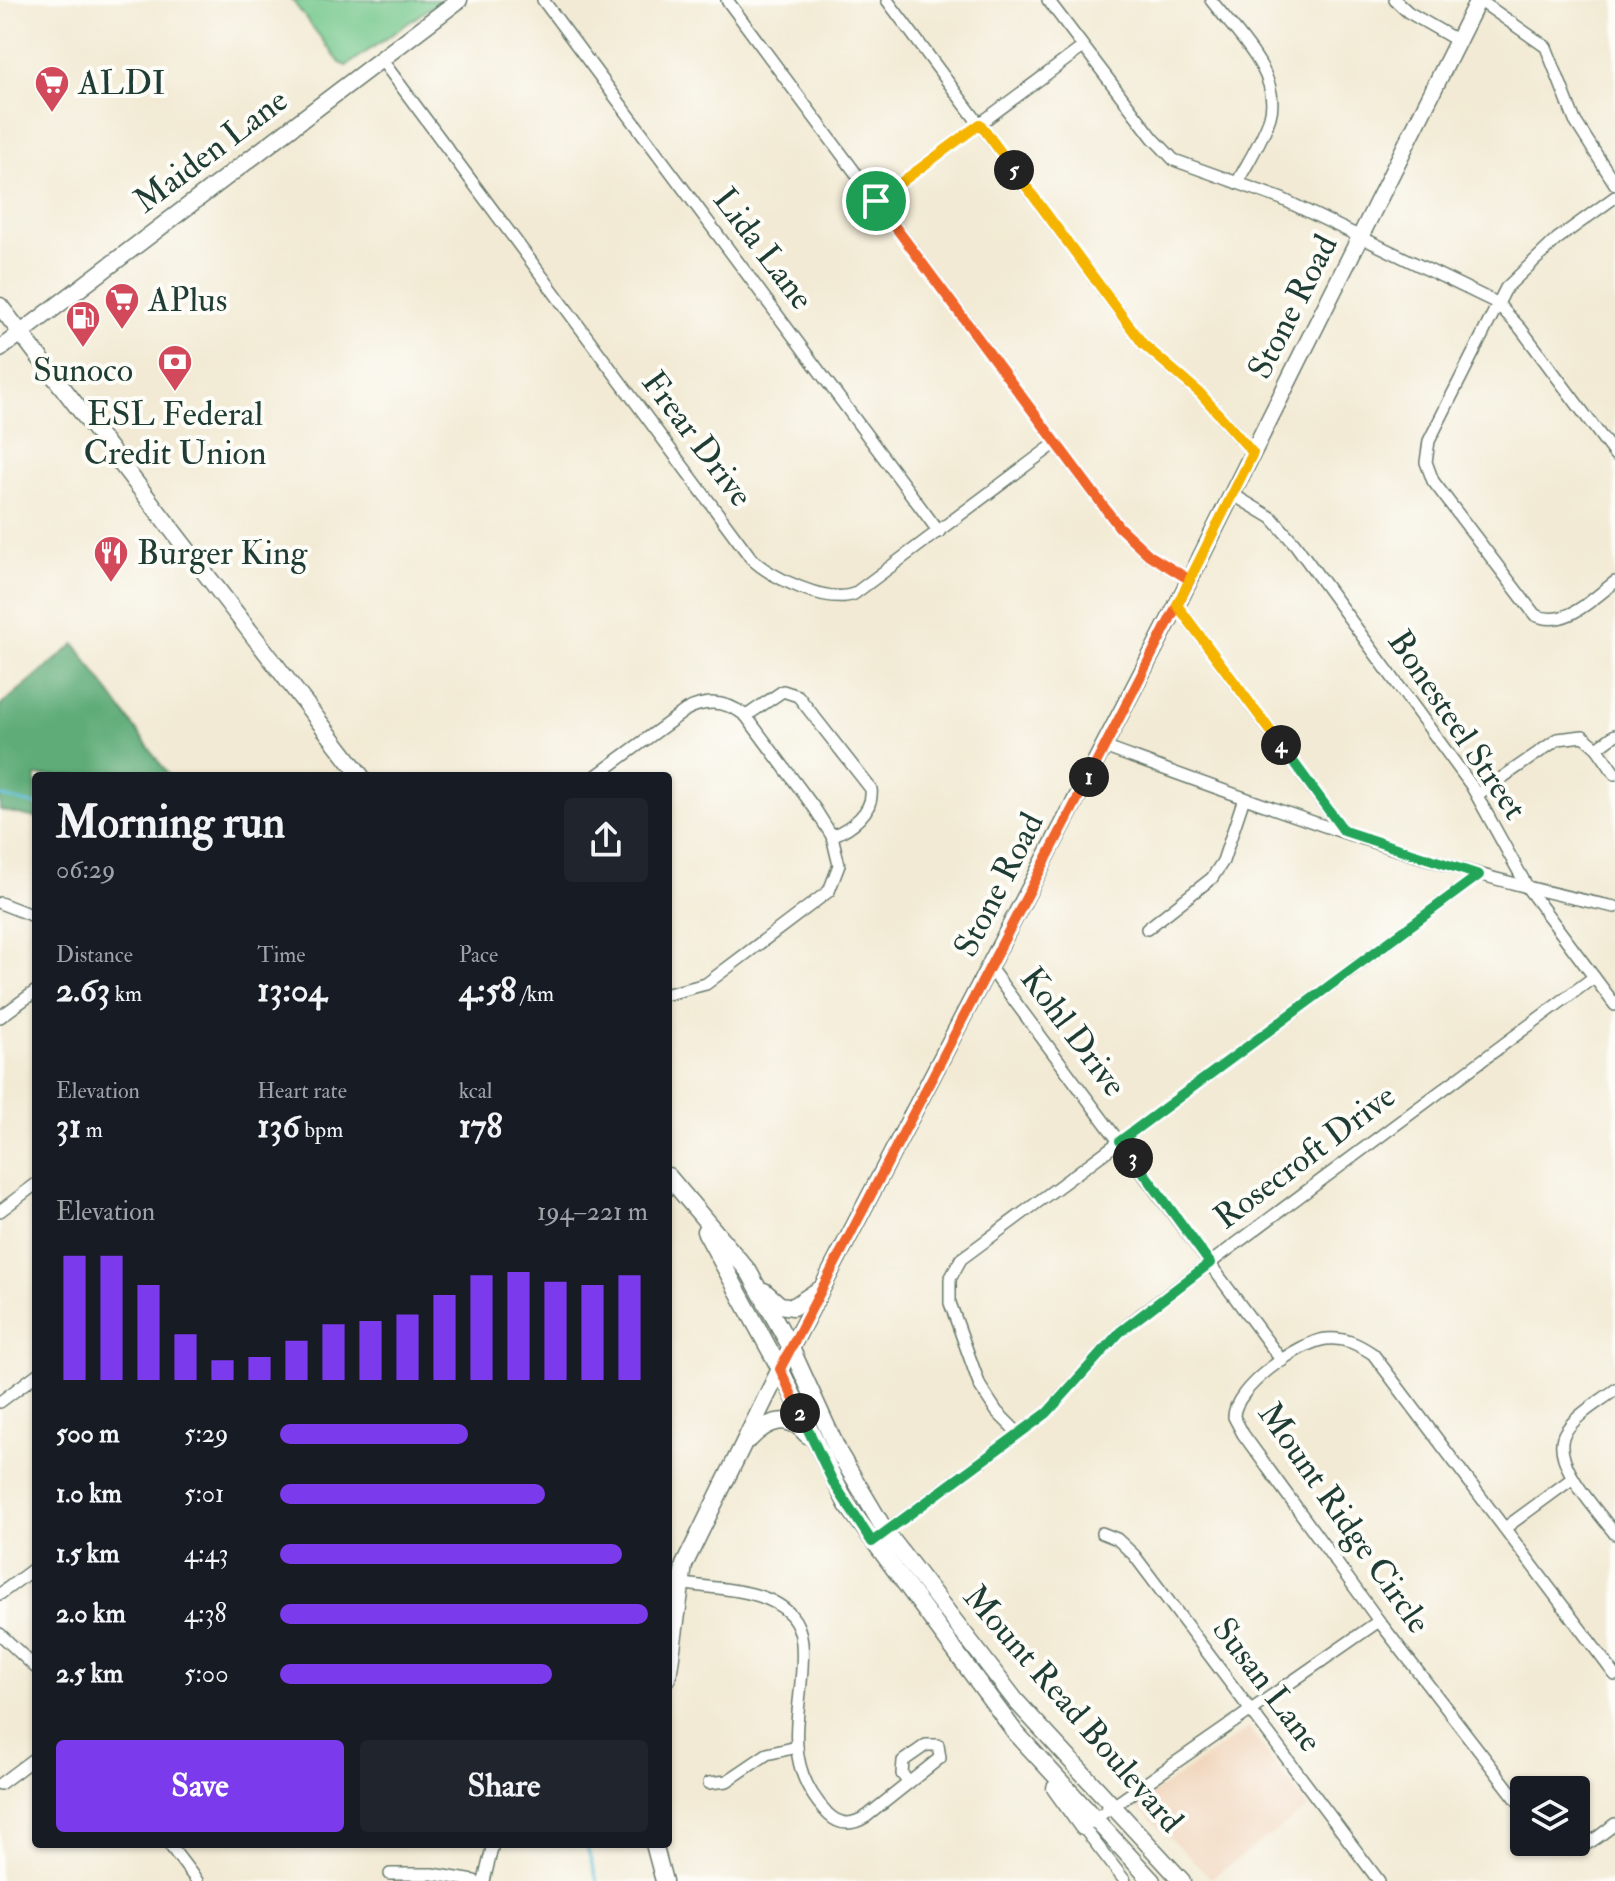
<!DOCTYPE html>
<html lang="en">
<head>
<meta charset="utf-8">
<style>
  body { margin:0; font-family:"IM FELL Double Pica",serif; background:#20242c; color:#f1f3f6; height:100vh; display:flex; flex-direction:column; font-size:30px; white-space:nowrap }
  * { box-sizing:border-box; margin:0 }
  p { font-size:26px; color:#9ea1a6 }
  .icon { flex:none; width:44px; height:44px; fill:none; stroke:currentColor; stroke-width:2; stroke-linecap:round; stroke-linejoin:round }
  .map { position:relative; flex:1; overflow:hidden }
  .details { position:absolute; left:32px; top:772px; width:640px; height:1076px; display:flex; flex-direction:column; background:#171b24; border-radius:8px; box-shadow:0 2px 6px #0004 }
  .details>* { flex:none }
  .tools { position:absolute; left:1510px; top:1776px; display:grid; gap:16px }
  .tools a { display:grid; place-items:center; width:80px; height:80px; border-radius:8px; background:#171b24; box-shadow:0 2px 6px #0004; font-size:40px }
  .pin { position:absolute; display:grid; place-items:center; width:68px; height:68px; color:#fff; margin:-34px; border:4px solid #fff; border-radius:50%; box-shadow:0 2px 8px #0007 }
  .km { position:absolute; width:40px; height:40px; margin:-20px; border-radius:50%; background:#222; color:#fff; font-size:22px; line-height:40px; text-align:center }
  .round { display:grid; place-items:center; flex:none; width:84px; height:84px; border-radius:8px; background:#20242c }
  .summary { display:flex; align-items:center; justify-content:space-between; height:136px; padding:0 24px }
  h1 { font-size:44px; font-weight:700; line-height:60px }
  .figures { display:grid; grid-template-columns:repeat(3,1fr); gap:12px; height:136px; padding:8px 24px }
  .figures div { display:grid; align-content:center }
  .figures b { font-size:34px; font-weight:700 }
  .figures small { font-size:22px; font-weight:400 }
  .figures p { font-size:22px }
  .chart { height:224px; padding:16px 24px }
  .chart p { display:flex; justify-content:space-between }
  .chart svg { width:100%; height:144px; margin-top:8px; stroke:#7c3aed; stroke-width:6 }
  .button { display:flex; gap:16px; margin-top:auto; padding:16px 24px }
  .button a { flex:1; height:92px; border-radius:8px; background:#7c3aed; color:#fff; font-size:32px; font-weight:700; line-height:92px; text-align:center }
  .button a+a { background:#20242c; color:#f1f3f6 }
  ul { padding:0 24px; list-style:none; font-size:26px }
  li { display:grid; grid-template-columns:128px 96px 1fr; align-items:center; height:60px }
  li i { height:20px; border-radius:10px; background:#7c3aed }
  .map>svg:first-child { display:block }
  .built { fill:#f1d5bc }
  .green { fill:#74c88c; stroke:#4a8260; stroke-width:2 }
  .forest { fill:#5fac78; stroke:#3f7456; stroke-width:2 }
  .lines { fill:none; stroke-linecap:round; stroke-linejoin:round }
  .stream { stroke:#56bad4; stroke-width:3 }
  .street-casing { stroke:#697a6c; stroke-width:14 }
  .secondary-casing { stroke:#697a6c; stroke-width:19 }
  .street { stroke:#fff; stroke-width:11 }
  .secondary { stroke:#fff; stroke-width:16 }
  .split-1-casing { stroke:#fff; stroke-width:16 }
  .split-2-casing { stroke:#fff; stroke-width:16 }
  .split-3-casing { stroke:#fff; stroke-width:16 }
  .split-4-casing { stroke:#fff; stroke-width:16 }
  .split-5-casing { stroke:#fff; stroke-width:16 }
  .split-6-casing { stroke:#fff; stroke-width:16 }
  .split-1 { stroke:#f0652b; stroke-width:10 }
  .split-2 { stroke:#f0652b; stroke-width:10 }
  .split-3 { stroke:#22a559; stroke-width:10 }
  .split-4 { stroke:#22a559; stroke-width:10 }
  .split-5 { stroke:#f5b400; stroke-width:10 }
  .split-6 { stroke:#f5b400; stroke-width:10 }
  .labels { text-anchor:middle; dominant-baseline:central; stroke-width:8; stroke-linejoin:round; paint-order:stroke }
  .poi-label { font-size:34px; fill:#1f3d34; stroke:#fdfcf7; text-anchor:start }
  .street-label { font-size:34px; fill:#1f3d34; stroke:#fdfcf7 }
</style>
</head>
<body>
<div class="map">
<svg width="1615" height="1881" viewBox="0 0 1615 1881">
  <rect width="100%" height="100%" fill="#fdfcf7"/>
  <filter id="ink" filterUnits="userSpaceOnUse"><feTurbulence type="fractalNoise" baseFrequency=".0125" numOctaves="2"/><feDisplacementMap in="SourceGraphic" scale="16" xChannelSelector="R" yChannelSelector="G"/><feConvolveMatrix kernelMatrix="1 2 1 2 8 2 1 2 1" color-interpolation-filters="sRGB"/></filter>
  <filter id="wash" filterUnits="userSpaceOnUse"><feTurbulence type="fractalNoise" baseFrequency=".006" numOctaves="4" result="noise"/><feDisplacementMap in="SourceGraphic" scale="32" xChannelSelector="R" yChannelSelector="G"/><feGaussianBlur stdDeviation="1.8" result="paint"/><feColorMatrix in="noise" values="0 0 0 0 0 0 0 0 0 0 0 0 0 0 0 0 0 1.4 0 .05"/><feComposite in="paint" operator="in"/></filter>
  <g filter="url(#wash)">
    <rect width="100%" height="100%" fill="#f2ead4"/>
    <!-- built -->
    <path class="built" d="M1249 1728 1308 1808 1211 1878 1136 1805Z"/>
    <!-- green -->
    <path class="green" d="M292 0H441L346 66 340 63Z"/>
    <!-- forest -->
    <path class="forest" d="M75 644 169 776H36V818L0 810V706Z"/>
    <g class="lines">
      <!-- stream -->
      <g class="stream">
        <path d="M0 796 36 805"/>
        <path d="M586 1844 597 1881"/>
      </g>
    </g>
  </g>
  <g filter="url(#ink)">
    <g class="lines">
      <defs>
        <g id="street">
          <path d="M543 0 939 532"/>
          <path d="M727 0 1119 527 1149 555 1190 580"/>
          <path d="M887 0 1143 344 1200 393 1253 453"/>
          <path d="M1048 0 1153 138 1174 160 1282 199 1497 303 1521 329 1615 455"/>
          <path d="M1211 0C1235 32 1282 74 1270 117 1263 139 1248 162 1237 183"/>
          <path d="M1395 0 1408 12 1458 41"/>
          <path d="M1479 0 1546 47 1575 121 1615 184"/>
          <path d="M381 59 751 558C770 578 828 604 854 594L1056 443"/>
          <path d="M1615 197 1557 239 1506 288 1429 441 1426 462 1433 481 1535 615C1565 629 1592 599 1615 582"/>
          <path d="M876 201 1083 47"/>
          <path d="M1232 494 1272 518 1295 544 1471 785 1529 890 1615 1005"/>
          <path d="M1177 605 1343 830"/>
          <path d="M746 716 783 691 798 696 871 789C874 812 851 828 832 836"/>
          <path d="M1615 735 1597 748 1615 774"/>
          <path d="M1104 747C1271 808 1440 872 1615 907"/>
          <path d="M596 776 686 710C707 699 727 701 746 716L815 809 832 836 839 865 829 891 706 984 668 994"/>
          <path d="M1477 795 1558 739 1583 736 1597 748"/>
          <path d="M0 903 36 917"/>
          <path d="M1147 929 1212 878 1223 861 1244 798"/>
          <path d="M990 968 1282 1361"/>
          <path d="M0 1017 36 991"/>
          <path d="M0 1211 36 1184"/>
          <path d="M1615 1390C1599 1402 1577 1414 1566 1431 1547 1459 1598 1511 1615 1534"/>
          <path d="M0 1402 36 1375"/>
          <path d="M1018 1433 997 1412 980 1386 950 1303V1279L961 1259 1479 875"/>
          <path d="M1505 1528 1573 1478"/>
          <path d="M1102 1533 1117 1539 1134 1555 1379 1881"/>
          <path d="M881 1535 1047 1413 1120 1332 1143 1313 1594 977"/>
          <path d="M668 1581C705 1590 764 1585 791 1615 798 1623 801 1632 802 1643 807 1705 774 1757 828 1814 840 1826 853 1825 867 1816L940 1758 938 1745H926L903 1761 902 1774 909 1783"/>
          <path d="M0 1594 36 1567"/>
          <path d="M0 1634 36 1668"/>
          <path d="M709 1783 727 1781 767 1754 797 1747"/>
          <path d="M0 1784 36 1757"/>
          <path d="M1524 1809 1379 1621 1243 1434 1234 1417C1233 1389 1299 1342 1326 1339 1344 1337 1358 1344 1373 1354L1615 1675"/>
          <path d="M1551 1842C1574 1861 1596 1838 1615 1824"/>
          <path d="M169 1844 197 1881"/>
          <path d="M390 1874H433L474 1881"/>
          <path d="M484 1881 493 1844"/>
          <path d="M1125 1881 1083 1827 1379 1621"/>
        </g>
        <g id="secondary">
          <path d="M0 306 361 776"/>
          <path d="M0 349 459 0"/>
          <path d="M668 1176 749 1272 791 1348 839 1453 886 1532 1016 1701 1182 1881"/>
          <path d="M705 1231 780 1369 847 1505 1015 1732 1152 1881"/>
          <path d="M764 1291 780 1305 793 1307 817 1291"/>
          <path d="M750 1439C768 1420 789 1413 807 1435"/>
          <path d="M668 1677 684 1565 780 1369 1177 605 1478 0"/>
          <path d="M1055 1788 1083 1827"/>
          <path d="M654 1844 664 1881"/>
        </g>
      </defs>
      <!-- street casing -->
      <use href="#street" class="street-casing"/>
      <!-- secondary casing -->
      <use href="#secondary" class="secondary-casing"/>
      <!-- street -->
      <use href="#street" class="street"/>
      <!-- secondary -->
      <use href="#secondary" class="secondary"/>
    </g>
  </g>
  <g class="lines" filter="url(#ink)">
    <defs>
      <path id="split-1" d="M876 201 1119 527 1149 555 1190 580 1089 777"/>
      <path id="split-2" d="M800 1413 780 1369 1089 777"/>
      <path id="split-3" d="M800 1413 833 1482 872 1542 1047 1413 1120 1332 1210 1263 1133 1158"/>
      <path id="split-4" d="M1133 1158 1120 1141 1479 875 1344 831 1281 745"/>
      <path id="split-5" d="M1014 170 1143 344 1200 393 1253 453 1177 605 1281 745"/>
      <path id="split-6" d="M876 201 980 124 1014 170"/>
    </defs>
    <!-- split-1 casing -->
    <use href="#split-1" class="split-1-casing"/>
    <!-- split-2 casing -->
    <use href="#split-2" class="split-2-casing"/>
    <!-- split-3 casing -->
    <use href="#split-3" class="split-3-casing"/>
    <!-- split-4 casing -->
    <use href="#split-4" class="split-4-casing"/>
    <!-- split-5 casing -->
    <use href="#split-5" class="split-5-casing"/>
    <!-- split-6 casing -->
    <use href="#split-6" class="split-6-casing"/>
    <!-- split-1 -->
    <use href="#split-1" class="split-1"/>
    <!-- split-2 -->
    <use href="#split-2" class="split-2"/>
    <!-- split-3 -->
    <use href="#split-3" class="split-3"/>
    <!-- split-4 -->
    <use href="#split-4" class="split-4"/>
    <!-- split-5 -->
    <use href="#split-5" class="split-5"/>
    <!-- split-6 -->
    <use href="#split-6" class="split-6"/>
  </g>
  <!-- icons -->
  <defs>
    <symbol id="supermarket-pin" viewBox="-11 -11 22 30"><path d="M0 17L-7.5 6A9.5 9.5 0 1 1 7.5 6Z" fill="#d1495b" stroke="#fdfcf7"/><path d="M-6-5.5h2.5l.6 2H6L4.5 2H-2.5L-4.4-4H-6ZM-1.5 3.2a1.3 1.3 0 1 0 .1 0ZM3 3.2a1.3 1.3 0 1 0 .1 0Z" fill="#fff"/></symbol>
    <symbol id="fuel-pin" viewBox="-11 -11 22 30"><path d="M0 17L-7.5 6A9.5 9.5 0 1 1 7.5 6Z" fill="#d1495b" stroke="#fdfcf7"/><path d="M-5.5-6h7V0h2V4h1.3V-2.5L3-4.5l.8-.8L6-3V5H2.5V1h-1V6h-7ZM-4.2-4.7v3.2H.2V-4.7Z" fill="#fff"/></symbol>
    <symbol id="bank-pin" viewBox="-11 -11 22 30"><path d="M0 17L-7.5 6A9.5 9.5 0 1 1 7.5 6Z" fill="#d1495b" stroke="#fdfcf7"/><path d="M-6-4H6V4H-6ZM0-2.3a2.3 2.3 0 1 0 0 4.6a2.3 2.3 0 1 0 0-4.6Z" fill="#fff"/></symbol>
    <symbol id="restaurant-pin" viewBox="-11 -11 22 30"><path d="M0 17L-7.5 6A9.5 9.5 0 1 1 7.5 6Z" fill="#d1495b" stroke="#fdfcf7"/><path d="M-5-6h1v4h1v-4h1v4h1v-4h1v5L-1.5 .5V6h-2V.5L-5-1ZM5-6V6H3V1.5H1.5Q1.5-4 5-6Z" fill="#fff"/></symbol>
  </defs>
  <g fill-rule="evenodd">
    <use href="#supermarket-pin" x="32" y="63" width="40" height="54"/>
    <use href="#supermarket-pin" x="102" y="280" width="40" height="54"/>
    <use href="#fuel-pin" x="63" y="298" width="40" height="54"/>
    <use href="#bank-pin" x="155" y="342" width="40" height="54"/>
    <use href="#restaurant-pin" x="91" y="533" width="40" height="54"/>
  </g>
  <g class="labels">
    <!-- poi labels -->
    <g class="poi-label">
      <text x="78" y="83">ALDI</text>
      <text x="148" y="300">APlus</text>
      <text x="83" y="370" text-anchor="middle">Sunoco</text>
      <text x="175" y="414" text-anchor="middle">ESL Federal<tspan x="175" dy="39">Credit Union</tspan></text>
      <text x="137" y="553">Burger King</text>
    </g>
    <!-- street labels -->
    <g class="street-label">
      <text transform="translate(211 151) rotate(-37)">Maiden Lane</text>
      <text transform="translate(763 249) rotate(53)">Lida Lane</text>
      <text transform="translate(1293 307) rotate(-63)">Stone Road</text>
      <text transform="translate(697 439) rotate(53)">Frear Drive</text>
      <text transform="translate(1457 725) rotate(56)">Bonesteel Street</text>
      <text transform="translate(999 885) rotate(-63)">Stone Road</text>
      <text transform="translate(1073 1032) rotate(53)">Kohl Drive</text>
      <text transform="translate(1305 1157) rotate(-37)">Rosecroft Drive</text>
      <text transform="translate(1344 1518) rotate(55)">Mount Ridge Circle</text>
      <text transform="translate(1267 1685) rotate(53)">Susan Lane</text>
      <text transform="translate(1073 1709) rotate(49)">Mount Read Boulevard</text>
    </g>
  </g>
</svg>
<div class="tools">
<a><svg class="icon" aria-label="layers" viewBox="0 0 24 24"><path d="M12 4l9 5-9 5-9-5zM3 14l9 5 9-5"/></svg></a>
</div>
<div class="pin" style="left:876px;top:201px;background:#1e9e55"><svg class="icon" aria-label="arrive" viewBox="0 0 24 24"><path d="M6 21V4h12l-3 4 3 4H6"/></svg></div>
<b class="km" style="left:1089px;top:777px">1</b>
<b class="km" style="left:800px;top:1413px">2</b>
<b class="km" style="left:1133px;top:1158px">3</b>
<b class="km" style="left:1281px;top:745px">4</b>
<b class="km" style="left:1014px;top:170px">5</b>
<section class="details">
<div class="summary"><div><h1>Morning run</h1><p>06:29</p></div><a class="round"><svg class="icon" aria-label="share" viewBox="0 0 24 24"><path d="M12 15V3M7 8l5-5 5 5M5 13v7h14v-7"/></svg></a></div>
<div class="figures">
<div><p>Distance</p><b>2.63<small> km</small></b></div>
<div><p>Time</p><b>13:04</b></div>
<div><p>Pace</p><b>4:58<small> /km</small></b></div>
</div>
<div class="figures">
<div><p>Elevation</p><b>31<small> m</small></b></div>
<div><p>Heart rate</p><b>136<small> bpm</small></b></div>
<div><p>kcal</p><b>178</b></div>
</div>
<div class="chart"><p><span>Elevation</span>194–221 m</p>
<svg viewBox="0 0 160 44" preserveAspectRatio="none"><path d="M5 44V6M15 44V6M25 44V15M35 44V30M45 44V38M55 44V37M65 44V32M75 44V27M85 44V26M95 44V24M105 44V18M115 44V12M125 44V11M135 44V14M145 44V15M155 44V12"/></svg>
</div>
<ul>
<li><b>500 m</b>5:29<i style="width:51%"></i></li>
<li><b>1.0 km</b>5:01<i style="width:72%"></i></li>
<li><b>1.5 km</b>4:43<i style="width:93%"></i></li>
<li><b>2.0 km</b>4:38<i style="width:100%"></i></li>
<li><b>2.5 km</b>5:00<i style="width:74%"></i></li>
</ul>
<div class="button"><a>Save</a><a>Share</a></div>
</section>
</div>
</body>
</html>
